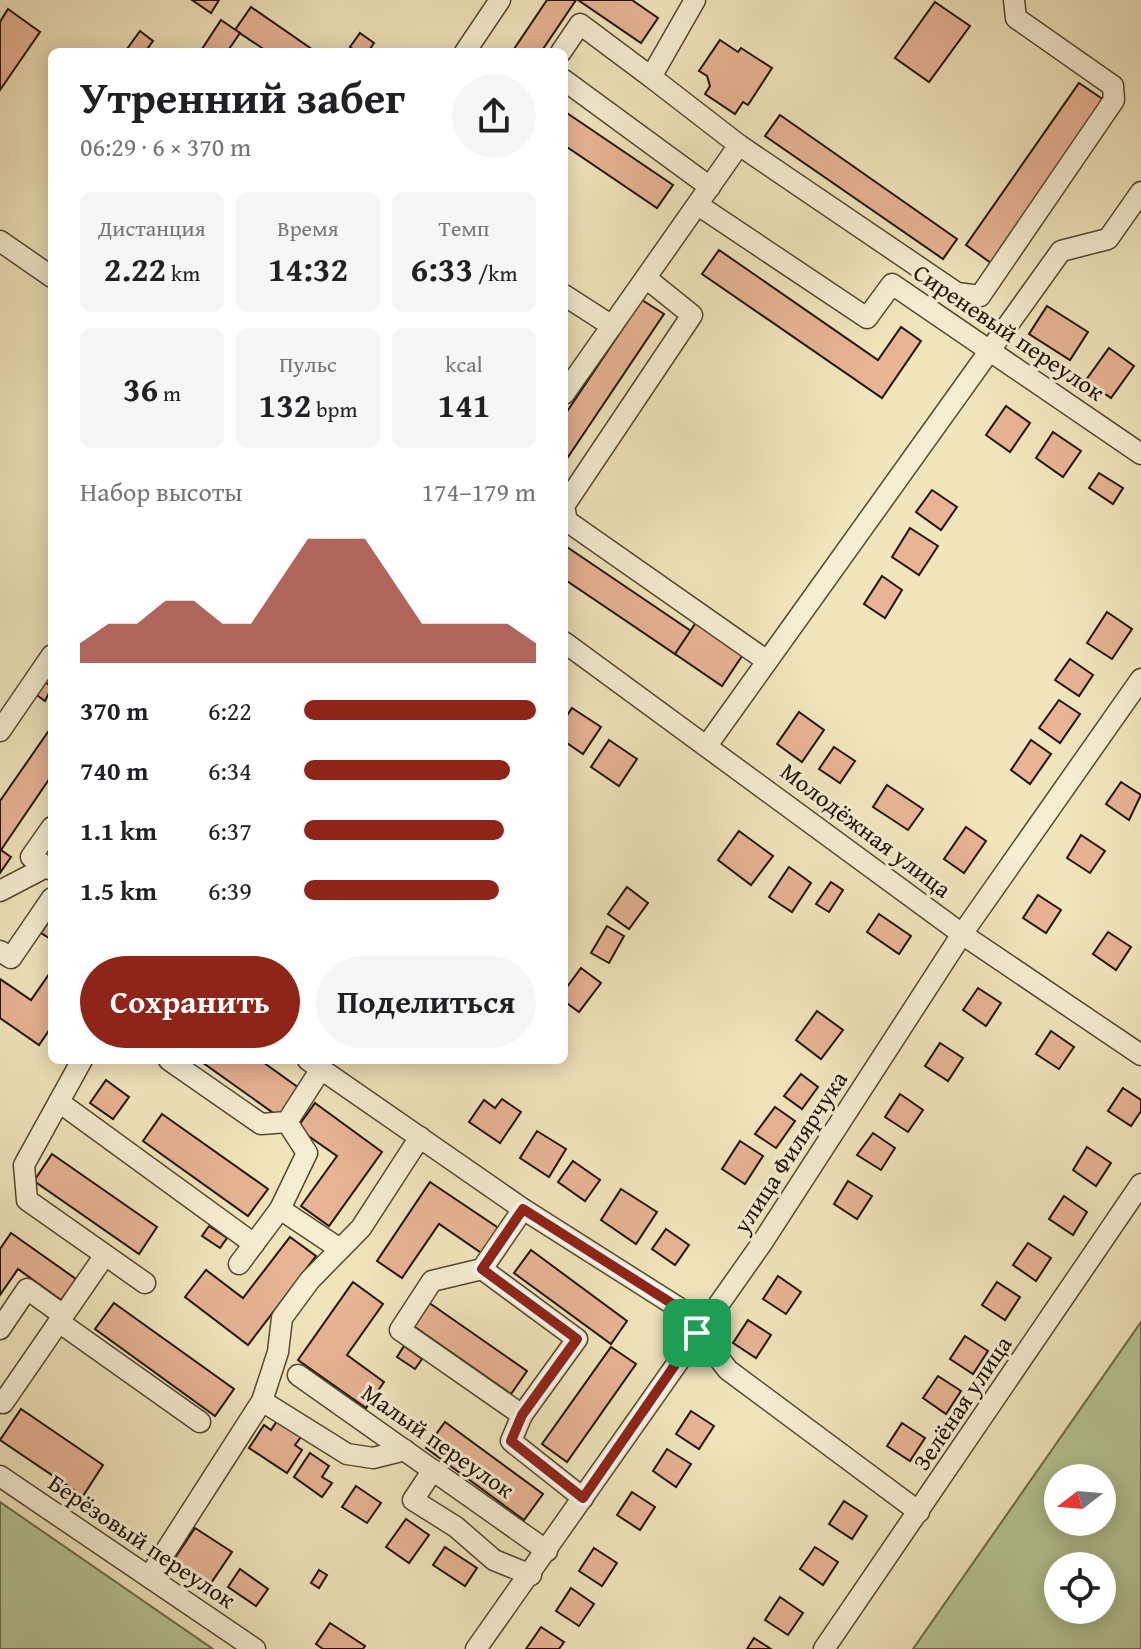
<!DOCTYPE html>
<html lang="ru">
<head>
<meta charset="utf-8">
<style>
  body { margin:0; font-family:"Gentium Book Plus",serif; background:#f6f6f6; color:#202124; height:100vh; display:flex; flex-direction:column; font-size:30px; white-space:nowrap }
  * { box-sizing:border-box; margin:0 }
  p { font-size:26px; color:#757577 }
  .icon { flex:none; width:44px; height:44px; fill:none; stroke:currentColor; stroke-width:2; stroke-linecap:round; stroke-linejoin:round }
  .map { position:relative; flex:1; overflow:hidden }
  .details { position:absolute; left:48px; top:48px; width:520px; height:1016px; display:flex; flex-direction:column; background:#fff; border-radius:12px; box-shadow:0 4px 20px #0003 }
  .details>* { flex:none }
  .needle { width:52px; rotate:254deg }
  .controls { position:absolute; left:1044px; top:1464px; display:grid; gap:16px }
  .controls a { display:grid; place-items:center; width:72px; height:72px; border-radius:50%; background:#fff; box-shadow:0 4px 20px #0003; font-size:40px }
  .pin { position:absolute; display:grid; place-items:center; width:68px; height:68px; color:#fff; margin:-34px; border-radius:16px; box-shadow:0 4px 12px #0006 }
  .round { display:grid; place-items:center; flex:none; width:84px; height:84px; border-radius:42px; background:#f6f6f6 }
  .overview { display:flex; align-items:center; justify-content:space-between; height:136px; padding:0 32px }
  h1 { font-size:44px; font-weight:600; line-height:60px }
  .stats { display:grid; grid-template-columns:repeat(3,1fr); gap:12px; height:136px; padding:8px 32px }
  .stats div { display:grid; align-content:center; border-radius:12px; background:#f6f6f6; text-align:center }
  .stats b { font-size:34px; font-weight:600 }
  .stats small { font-size:22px; font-weight:400 }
  .stats p { font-size:22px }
  .chart { height:224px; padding:16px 32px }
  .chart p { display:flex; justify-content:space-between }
  .chart svg { width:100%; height:144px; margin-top:8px; fill:#8f2418; opacity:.7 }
  .cta { display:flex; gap:16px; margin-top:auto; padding:16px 32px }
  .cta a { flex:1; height:92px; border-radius:48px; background:#8f2418; color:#fff; font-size:32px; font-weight:600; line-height:92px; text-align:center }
  .cta a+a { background:#f6f6f6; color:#202124 }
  ul { padding:0 32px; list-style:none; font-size:26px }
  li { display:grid; grid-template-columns:128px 96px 1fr; align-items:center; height:60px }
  li i { height:20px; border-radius:10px; background:#8f2418 }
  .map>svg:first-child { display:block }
  .green { fill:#b6c594; stroke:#6c6c4c; stroke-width:2; fill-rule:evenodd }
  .building { fill:#e8b494; stroke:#211303; stroke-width:2 }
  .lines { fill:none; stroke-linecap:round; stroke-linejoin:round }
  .minor-casing { stroke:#554831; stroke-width:23 }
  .minor { stroke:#f6eed3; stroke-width:20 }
  .route-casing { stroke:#fff; stroke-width:16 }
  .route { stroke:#8f2418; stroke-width:10 }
  .labels { text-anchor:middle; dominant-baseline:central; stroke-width:6; stroke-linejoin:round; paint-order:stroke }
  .street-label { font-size:24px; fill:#211303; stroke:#f6eed3 }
</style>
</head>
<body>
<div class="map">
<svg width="1141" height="1649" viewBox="0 0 1141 1649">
  <rect width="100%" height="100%" fill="#f1e5bc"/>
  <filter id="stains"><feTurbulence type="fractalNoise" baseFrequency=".0025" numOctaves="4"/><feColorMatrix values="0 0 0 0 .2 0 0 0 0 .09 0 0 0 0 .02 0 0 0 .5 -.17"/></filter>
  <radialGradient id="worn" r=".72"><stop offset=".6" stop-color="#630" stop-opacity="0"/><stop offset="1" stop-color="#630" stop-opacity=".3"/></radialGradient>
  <!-- green -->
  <g class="green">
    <path d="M1141 1322V1649H913ZM1058 1478H1102V1522H1058ZM1058 1566H1102V1610H1058Z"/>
    <path d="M0 1502 213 1649H0Z"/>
  </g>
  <!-- building -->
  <g class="building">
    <path d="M192 0H219L211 13Z"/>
    <path d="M547 0H576L541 52H512Z"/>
    <path d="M578 0H632L658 18 641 43Z"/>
    <path d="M935 2 970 26 929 82 895 58Z"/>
    <path d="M251 7 316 52H268L235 30Z"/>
    <path d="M8 9 40 32 0 90V22Z"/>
    <path d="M221 20 240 33 227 52H200Z"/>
    <path d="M140 31 153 41 145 52H131L127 49Z"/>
    <path d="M360 33 374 43 368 52H357L350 47Z"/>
    <path d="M720 40 738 52 741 48 772 68 748 105 743 102 735 114 705 94 710 86 707 76 699 71Z"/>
    <path d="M1079 83 1104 100 991 263 966 245Z"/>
    <path d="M564 111 673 185 657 208 564 145Z"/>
    <path d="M780 115 957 239 943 259 765 136Z"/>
    <path d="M719 250 878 360 901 327 921 341 882 398 702 274Z"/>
    <path d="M642 300 664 314 564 463V416Z"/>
    <path d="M1047 306 1088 332 1070 360 1029 334Z"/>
    <path d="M1109 348 1134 366 1111 398 1086 380Z"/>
    <path d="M1006 406 1030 423 1010 452 986 435Z"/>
    <path d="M1053 432 1081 451 1063 477 1036 458Z"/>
    <path d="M1099 473 1123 488 1113 504 1089 488Z"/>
    <path d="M932 490 957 507 941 530 916 512Z"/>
    <path d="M910 528 938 546 919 575 892 557Z"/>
    <path d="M564 545 691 631 675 654 564 579Z"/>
    <path d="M882 576 902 590 885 618 864 604Z"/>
    <path d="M1107 612 1132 629 1112 659 1087 643Z"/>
    <path d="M697 621 744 653 722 686 675 654Z"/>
    <path d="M1070 659 1093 675 1079 696 1055 680Z"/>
    <path d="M42 680 52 687 45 701 34 693Z"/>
    <path d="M1059 700 1080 714 1060 743 1039 728Z"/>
    <path d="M572 708 601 727 583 754 564 741V720Z"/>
    <path d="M799 712 824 730 802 762 777 744Z"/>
    <path d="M50 729 52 775 1 850 11 857 0 873V801Z"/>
    <path d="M609 740 637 759 619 786 591 767Z"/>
    <path d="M1031 740 1051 754 1030 784 1011 770Z"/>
    <path d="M834 747 855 761 840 783 819 769Z"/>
    <path d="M1121 782 1141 795 1129 820 1106 804Z"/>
    <path d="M887 785 923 809 908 830 873 807Z"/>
    <path d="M966 827 986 841 964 873 944 859Z"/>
    <path d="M739 831 773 856 751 885 718 860Z"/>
    <path d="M1081 835 1105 851 1090 873 1067 858Z"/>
    <path d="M789 867 811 883 792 912 769 897Z"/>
    <path d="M831 882 843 890 829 912 816 904Z"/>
    <path d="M627 887 648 903 629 929 608 914Z"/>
    <path d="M1038 895 1061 910 1046 933 1023 918Z"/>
    <path d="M879 914 911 936 899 954 867 932Z"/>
    <path d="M52 917V940L41 933Z"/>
    <path d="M607 926 624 936 609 963 591 953Z"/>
    <path d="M1108 932 1131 947 1116 970 1093 954Z"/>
    <path d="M581 968 601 983 579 1012 564 1001V991Z"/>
    <path d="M52 970V1026L39 1045 0 1018V979L31 1000Z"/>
    <path d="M978 988 1001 1003 986 1026 963 1010Z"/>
    <path d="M817 1011 843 1030 821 1059 796 1040Z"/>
    <path d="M1051 1031 1074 1047 1059 1069 1036 1054Z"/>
    <path d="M940 1043 963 1058 948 1081 925 1066Z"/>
    <path d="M199 1060H260L299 1088 279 1117Z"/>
    <path d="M801 1074 818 1087 802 1109 784 1096Z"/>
    <path d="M106 1080 129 1097 113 1119 90 1103Z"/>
    <path d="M1123 1088 1141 1100V1111L1131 1126 1108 1111Z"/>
    <path d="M900 1094 923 1110 908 1132 885 1117Z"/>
    <path d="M502 1099 521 1112 500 1143 469 1122 484 1100 495 1108Z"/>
    <path d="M315 1103 382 1152 329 1226 301 1206 337 1156 297 1128Z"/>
    <path d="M775 1107 795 1121 776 1148 755 1134Z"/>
    <path d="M162 1114 268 1189 248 1216 143 1141Z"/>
    <path d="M537 1131 566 1149 549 1177 520 1158Z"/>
    <path d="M873 1133 895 1148 881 1170 857 1155Z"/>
    <path d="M740 1141 763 1156 745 1184 722 1169Z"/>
    <path d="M1087 1147 1111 1163 1096 1186 1073 1170Z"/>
    <path d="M52 1154 157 1227 139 1254 34 1181Z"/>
    <path d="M573 1161 600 1180 585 1201 558 1182Z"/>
    <path d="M848 1181 872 1196 857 1219 834 1204Z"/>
    <path d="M430 1182 500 1229 483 1254 439 1224 402 1278 377 1261Z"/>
    <path d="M621 1189 657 1212 636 1244 601 1220Z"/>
    <path d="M1064 1196 1087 1212 1073 1235 1049 1219Z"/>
    <path d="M209 1226 227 1238 220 1248 202 1236Z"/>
    <path d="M666 1229 689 1245 675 1265 652 1249Z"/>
    <path d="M11 1233 76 1279 61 1300 18 1269 0 1295V1249Z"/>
    <path d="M290 1237 316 1256 248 1345 185 1297 206 1270 243 1298Z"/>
    <path d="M1028 1243 1051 1258 1036 1281 1013 1265Z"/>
    <path d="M531 1250 627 1321 611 1344 514 1273Z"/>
    <path d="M778 1276 801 1292 786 1314 763 1299Z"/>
    <path d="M353 1282 383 1304 347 1355 384 1382 366 1408 298 1360Z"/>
    <path d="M997 1282 1020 1297 1005 1320 982 1305Z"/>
    <path d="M428 1302 527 1371 511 1394 412 1325Z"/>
    <path d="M114 1303 234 1389 215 1416 95 1329Z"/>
    <path d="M748 1320 771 1335 756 1358 733 1343Z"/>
    <path d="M965 1336 988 1351 973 1374 950 1359Z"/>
    <path d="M404 1346 422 1359 415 1369 397 1357Z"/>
    <path d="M611 1347 636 1364 567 1462 542 1444Z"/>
    <path d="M938 1376 961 1391 946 1414 923 1398Z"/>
    <path d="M21 1409 103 1465 83 1496 0 1440Z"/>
    <path d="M691 1411 714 1426 699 1449 676 1434Z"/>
    <path d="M277 1421 301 1437 295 1445 302 1450 287 1473 249 1448 264 1425 271 1430Z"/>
    <path d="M445 1422 543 1494 524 1520 426 1448Z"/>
    <path d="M902 1423 925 1438 910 1461 887 1446Z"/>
    <path d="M667 1449 691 1464 676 1487 653 1471Z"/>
    <path d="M310 1453 329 1466 322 1477 332 1483 322 1497 294 1477Z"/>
    <path d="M356 1486 381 1503 367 1523 342 1507Z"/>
    <path d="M632 1492 655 1507 640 1530 617 1515Z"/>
    <path d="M844 1501 867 1516 852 1539 829 1524Z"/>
    <path d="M406 1519 429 1535 409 1563 386 1547Z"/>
    <path d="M195 1528 232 1552 209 1586 173 1561Z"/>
    <path d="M445 1547 477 1568 465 1586 433 1565Z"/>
    <path d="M815 1547 838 1562 823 1585 800 1569Z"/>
    <path d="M594 1548 617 1563 602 1586 579 1571Z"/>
    <path d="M240 1569 268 1589 256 1606 228 1587Z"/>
    <path d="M319 1570 327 1575 319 1588 311 1583Z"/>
    <path d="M571 1588 594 1604 579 1626 556 1611Z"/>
    <path d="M780 1597 803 1613 788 1635 765 1620Z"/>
    <path d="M330 1623 365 1646 363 1649H323L316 1644Z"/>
    <path d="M541 1627 564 1642 559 1649H526Z"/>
    <path d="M754 1638 771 1649H747Z"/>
  </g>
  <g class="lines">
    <defs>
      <g id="minor">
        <path d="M465 52 500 0"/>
        <path d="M561 52 580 24 651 77"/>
        <path d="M564 80 710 187"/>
        <path d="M739 145 957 293 980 296 1114 100 1113 86 1016 18 1014 0"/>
        <path d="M698 205 867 318 892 284 1141 454"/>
        <path d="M0 241 52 277"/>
        <path d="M646 278 692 315 564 506 567 521 767 661"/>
        <path d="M564 295 612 326"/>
        <path d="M564 394 739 145 651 77 695 0"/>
        <path d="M564 642 962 934 1141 1055"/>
        <path d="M0 731 52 655"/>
        <path d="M708 744 1061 251 1108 239 1141 192"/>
        <path d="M52 827 31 857 52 870"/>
        <path d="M0 891 46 867"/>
        <path d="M0 951 11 958 52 898"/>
        <path d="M82 1060 24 1165 27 1200 145 1283"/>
        <path d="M169 1060 261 1124 287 1122 321 1069"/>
        <path d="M308 1060 523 1209 679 1308 728 1370 919 1512"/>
        <path d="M59 1102 254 1244"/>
        <path d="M280 1209 340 1249"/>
        <path d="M523 1209 482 1269 432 1281 400 1330 522 1415 511 1441 583 1498"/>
        <path d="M239 1264 280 1209 307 1153 287 1122"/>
        <path d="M482 1269 577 1339 522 1415"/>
        <path d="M59 1322 200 1422"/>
        <path d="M0 1329 27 1289 63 1315"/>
        <path d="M298 1375 547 1551"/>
        <path d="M0 1400 3 1403 105 1255"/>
        <path d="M405 1450 373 1458 347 1454 262 1401 278 1352 282 1318 310 1280 361 1228 420 1137"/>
        <path d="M433 1470 413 1500 456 1527 494 1560 531 1575"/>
        <path d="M0 1476 255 1649"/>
        <path d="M149 1577 262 1401"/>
        <path d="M476 1649 762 1243 962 934 1141 679"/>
        <path d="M824 1649 1141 1184"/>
      </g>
    </defs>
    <!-- minor casing -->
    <use href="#minor" class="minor-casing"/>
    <!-- minor -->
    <use href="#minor" class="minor"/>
  </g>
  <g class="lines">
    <defs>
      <path id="route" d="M523 1209 679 1308 697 1333 583 1498 511 1441 522 1415 577 1339 482 1269Z"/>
    </defs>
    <!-- route casing -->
    <use href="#route" class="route-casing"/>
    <!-- route -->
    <use href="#route" class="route"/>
  </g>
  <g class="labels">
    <!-- street labels -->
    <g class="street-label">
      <text transform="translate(1009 332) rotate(34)">Сиреневый переулок</text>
      <text transform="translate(866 830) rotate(37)">Молодёжная улица</text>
      <text transform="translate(790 1152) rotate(-57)">улица Филярчука</text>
      <text transform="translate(962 1403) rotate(-56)">Зелёная улица</text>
      <text transform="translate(438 1441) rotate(35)">Малый переулок</text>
      <text transform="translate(142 1541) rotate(34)">Берёзовый переулок</text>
    </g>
  </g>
  <rect width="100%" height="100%" filter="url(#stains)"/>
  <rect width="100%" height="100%" fill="url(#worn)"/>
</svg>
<div class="controls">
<a><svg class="needle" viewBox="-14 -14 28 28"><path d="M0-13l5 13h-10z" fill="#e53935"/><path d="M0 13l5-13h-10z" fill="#757577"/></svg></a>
<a><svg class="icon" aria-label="locate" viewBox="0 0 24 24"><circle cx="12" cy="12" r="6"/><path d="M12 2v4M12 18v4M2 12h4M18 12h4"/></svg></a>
</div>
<div class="pin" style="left:697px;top:1333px;background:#1e9e55"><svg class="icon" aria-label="arrive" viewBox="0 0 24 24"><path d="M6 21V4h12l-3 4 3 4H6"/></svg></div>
<section class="details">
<div class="overview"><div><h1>Утренний забег</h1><p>06:29 · 6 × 370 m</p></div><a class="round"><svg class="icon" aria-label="share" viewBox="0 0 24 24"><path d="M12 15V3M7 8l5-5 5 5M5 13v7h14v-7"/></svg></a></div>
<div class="stats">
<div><p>Дистанция</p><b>2.22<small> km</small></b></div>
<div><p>Время</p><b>14:32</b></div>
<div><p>Темп</p><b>6:33<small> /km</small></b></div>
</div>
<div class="stats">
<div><b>36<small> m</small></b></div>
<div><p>Пульс</p><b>132<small> bpm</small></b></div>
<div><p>kcal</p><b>141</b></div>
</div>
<div class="chart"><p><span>Набор высоты</span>174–179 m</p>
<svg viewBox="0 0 160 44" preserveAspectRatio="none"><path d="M0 44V38L10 32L20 32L30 25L40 25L50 32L60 32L70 19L80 6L90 6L100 6L110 19L120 32L130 32L140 32L150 32L160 38V44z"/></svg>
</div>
<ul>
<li><b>370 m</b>6:22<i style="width:100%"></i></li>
<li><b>740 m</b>6:34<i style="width:89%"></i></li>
<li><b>1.1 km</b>6:37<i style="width:86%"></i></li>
<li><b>1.5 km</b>6:39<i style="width:84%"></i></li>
</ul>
<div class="cta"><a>Сохранить</a><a>Поделиться</a></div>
</section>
</div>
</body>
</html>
